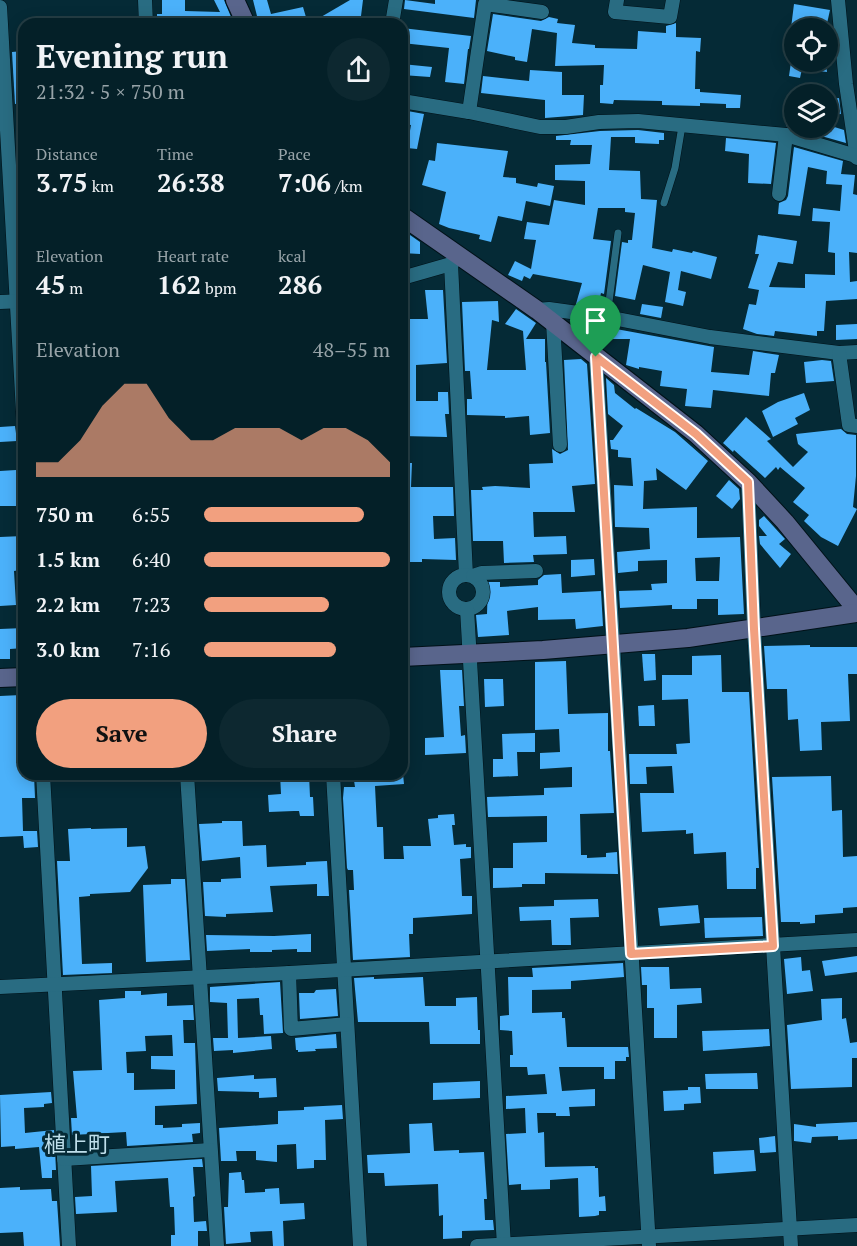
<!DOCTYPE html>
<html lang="en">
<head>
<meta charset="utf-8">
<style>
  body { margin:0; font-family:"PT Serif","Noto Sans JP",serif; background:#0d2830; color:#f1f3f6; height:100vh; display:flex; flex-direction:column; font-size:22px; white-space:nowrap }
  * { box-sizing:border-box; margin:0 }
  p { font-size:20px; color:#97a3a8 }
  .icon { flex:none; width:33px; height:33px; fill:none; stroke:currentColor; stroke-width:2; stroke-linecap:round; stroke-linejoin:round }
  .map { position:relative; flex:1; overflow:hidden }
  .side { position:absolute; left:18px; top:18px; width:390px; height:762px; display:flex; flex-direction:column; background:#042028; border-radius:18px; box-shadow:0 3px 15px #0003,0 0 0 2px #253e45 }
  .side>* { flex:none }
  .fabs { position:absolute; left:784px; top:18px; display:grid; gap:12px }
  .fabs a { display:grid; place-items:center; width:54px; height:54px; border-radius:50%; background:#042028; box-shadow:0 3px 15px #0003,0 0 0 2px #253e45; font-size:30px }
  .pin { position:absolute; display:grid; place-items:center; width:51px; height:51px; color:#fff; margin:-62px -26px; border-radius:50% 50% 50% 0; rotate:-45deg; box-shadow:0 0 6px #0007 }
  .pin .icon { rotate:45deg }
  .round { display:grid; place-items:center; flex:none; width:63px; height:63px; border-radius:32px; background:#0d2830 }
  .head { display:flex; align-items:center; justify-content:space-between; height:102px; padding:0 18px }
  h1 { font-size:33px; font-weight:600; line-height:45px }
  .metrics { display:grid; grid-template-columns:repeat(3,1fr); gap:9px; height:102px; padding:6px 18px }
  .metrics div { display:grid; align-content:center }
  .metrics b { font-size:26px; font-weight:600 }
  .metrics small { font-size:16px; font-weight:400 }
  .metrics p { font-size:16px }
  .chart { height:168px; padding:12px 18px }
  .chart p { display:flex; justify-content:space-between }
  .chart svg { width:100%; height:108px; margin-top:6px; fill:#f2a07f; opacity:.7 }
  .button { display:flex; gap:12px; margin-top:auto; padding:12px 18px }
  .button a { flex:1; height:69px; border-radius:36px; background:#f2a07f; color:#111; font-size:24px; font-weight:600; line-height:69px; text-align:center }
  .button a+a { background:#0d2830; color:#f1f3f6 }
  ul { padding:0 18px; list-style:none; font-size:20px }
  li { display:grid; grid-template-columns:96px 72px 1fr; align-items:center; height:45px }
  li i { height:15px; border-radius:8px; background:#f2a07f }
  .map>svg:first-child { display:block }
  .building { fill:#4bb1fa; fill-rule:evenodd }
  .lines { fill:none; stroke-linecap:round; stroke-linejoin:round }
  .lane-casing { stroke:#011118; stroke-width:8 }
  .street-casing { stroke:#011118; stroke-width:15 }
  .secondary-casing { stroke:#011118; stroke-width:20 }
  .lane { stroke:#296c82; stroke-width:7 }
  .street { stroke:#296c82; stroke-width:14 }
  .secondary { stroke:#59658c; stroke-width:18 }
  .route-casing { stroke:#fff; stroke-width:12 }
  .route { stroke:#f2a07f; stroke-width:8 }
  .labels { text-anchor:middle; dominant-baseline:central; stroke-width:6; stroke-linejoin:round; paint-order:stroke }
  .quarter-label { font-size:22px; fill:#bfdfeb; stroke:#052a36 }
</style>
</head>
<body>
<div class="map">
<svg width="857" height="1246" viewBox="0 0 857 1246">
  <rect width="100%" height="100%" fill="#052a36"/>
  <!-- building -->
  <g class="building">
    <path d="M162 0H185V11L220 12 214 0H224L234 24H157V14H162Z"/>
    <path d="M253 0H267L271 14 303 7 308 24H259Z"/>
    <path d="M350 0H363L360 24H309Z"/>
    <path d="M405 0 435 4V0H476L474 18 404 9Z"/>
    <path d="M794 4 830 10 826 28H791Z"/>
    <path d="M493 14 541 21 549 17 558 19 557 23 575 25 572 43 595 45V48L637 49 638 31 666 33V26L676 23V37L701 38 700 52 696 51 695 89H700V92L741 95 740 108H726V104L700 103V106L662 105V101L614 100 613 104 600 103V85H603L604 65 555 66 557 33 532 29 527 62 515 60V57L487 51Z"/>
    <path d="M402 28 471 36 469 49H468L464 84 445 82 449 48 402 43Z"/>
    <path d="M23 51 24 103 15 104 12 52Z"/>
    <path d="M791 62H826L827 72 802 69 800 78 789 76Z"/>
    <path d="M402 64 432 67 430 77 402 75Z"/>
    <path d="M530 70 562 72V95H584L583 115 545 118V100L481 93 483 76 529 81Z"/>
    <path d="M839 98 841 114 828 115V100Z"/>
    <path d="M791 105 795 106V128H828V125L844 130 846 143 786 126Z"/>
    <path d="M402 110 424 114 417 149 407 148 411 125 402 124Z"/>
    <path d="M638 130 664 133V140H659V144L635 143V137H611L609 170 640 171 641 199 657 200 652 248 672 252 673 249 692 253 693 251 717 257 711 279 681 271 678 290 686 292 683 306 665 302 670 272 643 265 635 300 615 296 622 242 628 243V240H632L635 213 625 212V208H598L593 239 611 241 604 294 601 293 598 307 576 304 582 283 533 274 530 279 524 276 522 281 508 275 515 261 531 269 536 240 524 239 527 222 549 225 554 200 585 205V181L555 180V165L590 164 592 145H570L571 140H556V136L600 131Z"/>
    <path d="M726 138 776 143 771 184 748 183 749 154 725 151Z"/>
    <path d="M437 143 508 151 503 177 516 178V183L537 187 538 183 554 186 550 206 526 201 522 221 498 216 491 242 479 239 480 235 449 228 439 224 446 192 422 185 429 160 435 161Z"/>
    <path d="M794 147 843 161 841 174 855 175 853 194 857 195V253L849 252 850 282 857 281V299L826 301 824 331H817V336L775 331 774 336 757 334 743 329 749 304 756 305 759 290 748 288 759 254H755L758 235 797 241 793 264 778 262 769 287 805 288V274L835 275V253L828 252 830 222 812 221 813 208 840 211 842 185 826 184 827 171 808 167 800 216 778 214 779 203 786 200 788 196Z"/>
    <path d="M402 235H410L420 242V254L402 253Z"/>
    <path d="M425 290H443L447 363 416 365V401H438V392H448L449 414H445L447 437 402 436V319H428Z"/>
    <path d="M498 301 499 322 492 320 487 370H526L523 331 505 324 516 309 536 323 526 339H545V362H546L550 433 530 435 529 416 505 418V416L467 415V399H472L470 371H465L462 302Z"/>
    <path d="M642 304 663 307 661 318 640 314Z"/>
    <path d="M578 322 714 347 711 372 749 375 753 351 779 355 775 373H771L769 396 713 390 711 408 685 406 687 389 660 386 662 371 639 367V369L626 365 630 339H592V332L582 331 577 327Z"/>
    <path d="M857 324V339L836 340V325Z"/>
    <path d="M581 359 587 364 595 484 572 486 575 512H533L534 537 566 536 567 554 533 555 534 562 504 563 503 541H473L471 490H483L482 487 495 486 530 488 529 464 553 463 552 449 560 454 568 450 564 360Z"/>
    <path d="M822 360 831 361 834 381 806 383 804 362Z"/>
    <path d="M606 378 614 385 615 393 635 409 636 408 675 432 708 461 686 490 656 468 657 480 644 481 643 509 697 507V538L740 537 744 614 718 615V599H697V609H672V605L620 608 619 591 652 590 651 584 667 583V560L638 561V571L618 573 617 552 650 549 649 528 615 527 614 485 633 486 631 458 618 457V450L611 449 610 440H613L623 426 608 414ZM720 557 719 581H696L695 558Z"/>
    <path d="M804 393 810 410 795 418 798 424 773 437 762 411 778 402Z"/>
    <path d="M746 417 771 439 767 441 793 467 808 452 798 444 796 434 841 429 847 434 856 435V476L853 507 857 509 838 546 821 537 804 521 809 515 793 502 805 488 780 467 778 470 776 467 765 478 734 450 733 452 723 443Z"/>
    <path d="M15 426 17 441 0 442V427Z"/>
    <path d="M402 463H412L411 487H453L454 516H433L434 539 455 538 456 560 422 559V562H402Z"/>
    <path d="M16 470 17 493H20V506H0V471Z"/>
    <path d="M729 480 739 489 740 499 732 509 716 496Z"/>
    <path d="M764 516 785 539 779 544 791 554 780 568 760 544 759 536H767L759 526V520Z"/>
    <path d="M23 536 24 552H19L20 570 14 571 16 605 0 606V537Z"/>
    <path d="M594 559 595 575 571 577V560Z"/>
    <path d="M561 574 562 593 601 591 603 626 576 629 575 619 538 620V607L507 611 509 635 478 637 476 615 487 614 488 582H500V587L538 585V580L544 575Z"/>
    <path d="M24 628V648L10 649V659H0V629Z"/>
    <path d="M810 645V647H857V674H848L850 721 821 722 822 750 800 751 798 719 788 720 787 689H767L764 646Z"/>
    <path d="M642 654H655L656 680 644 681Z"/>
    <path d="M721 655 722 692H749L759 868H756V889H727L726 852 694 854 693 833 686 834V830L642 832 640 793H674L672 766 646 767 647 784H630L629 754H677L676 744 690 743 688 699 662 700V675H692V656Z"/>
    <path d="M566 661 568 714 608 713V751H610L614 813 580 814 581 855H587V858L606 857V853L617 852 618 874 545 873V884H522V887L493 888V868H513V843L547 842V816L488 817 487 797 544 795V788L572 787V767L540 769V753L560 752 559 729 535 730V662Z"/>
    <path d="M440 670H462L464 706H459L461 736 465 735 466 753 425 755V738L444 737Z"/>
    <path d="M484 679H503L504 706 485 707Z"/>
    <path d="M21 695 24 775H34L35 798H22L23 831H37L38 847 24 848 23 836 0 837V696Z"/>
    <path d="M654 705 655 726H639L638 706Z"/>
    <path d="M535 733V752H517L518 776 493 777V759H503L502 734Z"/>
    <path d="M280 774H309L310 797H313L314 816H300L299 811H294L269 812 268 795 281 794Z"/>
    <path d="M353 774H403L404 784 375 786 377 827H383L384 859H404L403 846H431L428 819 438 818V815L454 814 455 825H452L454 845 466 844V847H471V858L460 859 462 896H472V914L413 918V934H409L410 957 353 960 349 890H354L353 870H348L347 868 343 798 344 787H355Z"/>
    <path d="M831 776 832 811 842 810 843 857 857 856V907L843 908V913L815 915V923L800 924V922H781L772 777Z"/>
    <path d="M222 821H242L243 846 266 845 267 867 306 865V862L327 861 329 896H317V884L270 886 273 912 226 914V917L205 916 203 882H221V879L241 878 240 857 202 861 199 824 222 823Z"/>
    <path d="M91 828V829L127 828V847L145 846 148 868 130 892 90 894V896L79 897 82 964 112 963V973L63 975 57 861H70L68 829Z"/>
    <path d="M171 879H185L190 960 146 962 143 885 171 884Z"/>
    <path d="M598 899 599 917 570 918 571 945H552L551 920 520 921 519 907 554 906V900Z"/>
    <path d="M698 905 700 923 660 926 658 908Z"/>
    <path d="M762 917 763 936 705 938 704 918Z"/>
    <path d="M311 934V952H297V949L272 950V952H250V949L207 951 206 935 274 936Z"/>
    <path d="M857 956V972L825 976 822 961Z"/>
    <path d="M801 957 802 971 810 970 813 991 787 994 784 959Z"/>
    <path d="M623 963 624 977 571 981V989L532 990V1013L562 1012V1018H565L567 1047H628L629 1057H626V1061H615V1079H604V1067H559L562 1091 595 1089V1106L569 1107 570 1116H556V1113H537L538 1133 544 1132 545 1167 595 1166V1168H598L599 1197 605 1196 606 1211H599V1215L595 1216 579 1217 578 1178 550 1180V1189L521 1190V1184L509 1185 506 1134 526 1133 525 1108 506 1109V1096L547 1094 545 1074 528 1075 527 1067H510V1055H513L512 1031 500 1030V1016L509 1015 508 977H533L532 968Z"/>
    <path d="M641 967H669L670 989 701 988 702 1003 677 1005V1038H654V1008H647V985H642Z"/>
    <path d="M374 977V979L423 977 425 1006H456V998L477 997 478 1030H480V1044H430L429 1022H358L354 978Z"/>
    <path d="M280 982 283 1033 264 1034 263 1015H260L259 998 237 999 238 1038 271 1036 272 1049 233 1053V1050L214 1051 213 1038H228L227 1003 210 1002V987Z"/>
    <path d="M336 989 338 1016 300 1019 299 993H314L316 990Z"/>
    <path d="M125 991H141V995L167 993V1006L193 1005 194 1020H183L184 1043H195L197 1104 155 1106V1125H163V1128L182 1127V1124L200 1123V1133L192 1134 193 1142 127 1146 126 1132 72 1135 71 1118H77L73 1071 102 1070 99 1000 125 998ZM172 1035 173 1056H151V1069L175 1070V1089L134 1090V1073H127L126 1052 146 1051 145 1036Z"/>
    <path d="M842 998V1019L846 1018 850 1043 857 1042V1058H852V1087L791 1089 787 1025 822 1020 821 999Z"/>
    <path d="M769 1029 770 1046 703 1051 702 1031Z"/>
    <path d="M336 1034 337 1048 315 1049 316 1051 298 1052V1050H296L295 1038Z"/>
    <path d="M757 1073 758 1089H706L705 1074Z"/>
    <path d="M254 1075V1079L276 1078 277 1097 259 1098V1092L218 1091 217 1078Z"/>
    <path d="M480 1081V1098L433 1100V1083Z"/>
    <path d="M688 1087H700L701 1103 684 1104V1110L664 1111 663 1091 688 1090Z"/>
    <path d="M51 1092 52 1103 44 1104V1107L24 1108 25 1133 54 1130 56 1170H52V1178H42L39 1147 15 1149V1146L1 1147 0 1095Z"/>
    <path d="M342 1105 343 1119 325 1120 326 1160H314V1168L297 1169 296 1144 277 1145V1162L256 1160V1151H236L237 1161H221L219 1128 278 1124V1111L304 1110V1107Z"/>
    <path d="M857 1122V1139L838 1140V1136L812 1137 811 1143 794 1141V1124L816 1127V1124Z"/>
    <path d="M432 1123 434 1151 459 1150V1153L484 1152 487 1199H484L485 1220H493L494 1230 462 1231V1238L443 1239V1215L439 1216 438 1184 385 1186 384 1173H368L367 1155 410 1153 409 1124Z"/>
    <path d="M775 1136 776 1152 760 1153 759 1138Z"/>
    <path d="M754 1150 756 1171 714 1174 713 1152Z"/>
    <path d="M202 1159 203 1167H193L195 1196 193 1197 194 1222 206 1221 207 1231H198V1246H171V1235H175L174 1207H170L168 1178 115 1181 117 1212 76 1214 75 1197 92 1196 91 1166Z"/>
    <path d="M241 1172 242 1180H244L245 1193 265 1192V1189L279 1188 280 1204 304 1203 305 1219 283 1221 284 1246H273L272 1231 250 1232 251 1242 226 1244 224 1207H228L229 1173Z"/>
    <path d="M20 1187V1190L51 1189 52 1201H57L60 1246H24L23 1232 0 1233V1188Z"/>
  </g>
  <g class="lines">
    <defs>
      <g id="lane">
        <path d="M664 203 675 168 682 126"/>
        <path d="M607 317 618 233"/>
      </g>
      <g id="street">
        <path d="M145 0 146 24"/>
        <path d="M617 0 615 12 670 17 673 0"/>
        <path d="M838 0 846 84 857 158"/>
        <path d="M0 7 24 429"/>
        <path d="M392 24 396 0"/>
        <path d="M402 101 469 112 540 127H566L599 122 638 121 786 135 856 156"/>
        <path d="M469 112 485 4 542 12"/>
        <path d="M779 194 786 135"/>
        <path d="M451 264 466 575"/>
        <path d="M402 278 451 264 456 259"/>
        <path d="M0 302 24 301"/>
        <path d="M537 310 549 309 607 317 710 337 839 353 857 352"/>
        <path d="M553 322 560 445"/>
        <path d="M839 353 849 425 857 426"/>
        <path d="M596 357 649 1246"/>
        <path d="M748 482 754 629 791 1246"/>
        <circle cx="466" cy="592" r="17"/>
        <path d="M473 576 482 573 536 571"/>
        <path d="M467 609 504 1246"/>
        <path d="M43 774 69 1246"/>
        <path d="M187 774 217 1246"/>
        <path d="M333 774 360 1246"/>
        <path d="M289 973 291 1029 347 1024"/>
        <path d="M0 987 289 973 857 940"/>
        <path d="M64 1159 210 1150"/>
        <path d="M477 1246 857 1225"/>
      </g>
      <g id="secondary">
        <path d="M235 0 246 24"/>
        <path d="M402 216 537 310 696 434 748 482 785 522 857 610"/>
        <path d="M402 657 543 650 688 638 857 613"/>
        <path d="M0 678 24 677"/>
      </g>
    </defs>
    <!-- lane casing -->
    <use href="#lane" class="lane-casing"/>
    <!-- street casing -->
    <use href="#street" class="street-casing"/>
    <!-- secondary casing -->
    <use href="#secondary" class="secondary-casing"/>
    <!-- lane -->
    <use href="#lane" class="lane"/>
    <!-- street -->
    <use href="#street" class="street"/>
    <!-- secondary -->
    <use href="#secondary" class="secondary"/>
  </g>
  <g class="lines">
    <defs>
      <path id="route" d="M596 357 696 434 748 482 754 629 773 946 631 954Z"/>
    </defs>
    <!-- route casing -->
    <use href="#route" class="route-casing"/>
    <!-- route -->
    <use href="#route" class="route"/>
  </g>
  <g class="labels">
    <!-- quarter labels -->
    <g class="quarter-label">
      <text x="77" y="1143">植上町</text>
    </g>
  </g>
</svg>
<div class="fabs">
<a><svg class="icon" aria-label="locate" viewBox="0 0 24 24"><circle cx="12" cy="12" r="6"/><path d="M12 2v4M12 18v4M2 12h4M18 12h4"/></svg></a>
<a><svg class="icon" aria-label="layers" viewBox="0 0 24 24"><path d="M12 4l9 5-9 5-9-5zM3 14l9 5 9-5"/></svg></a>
</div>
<div class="pin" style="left:596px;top:357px;background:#1e9e55"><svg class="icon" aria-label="arrive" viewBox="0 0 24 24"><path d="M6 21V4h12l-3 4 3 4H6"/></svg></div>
<section class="side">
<div class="head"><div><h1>Evening run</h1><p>21:32 · 5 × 750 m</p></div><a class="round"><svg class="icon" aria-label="share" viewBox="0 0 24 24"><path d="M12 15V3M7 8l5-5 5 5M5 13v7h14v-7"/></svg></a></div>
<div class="metrics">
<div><p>Distance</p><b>3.75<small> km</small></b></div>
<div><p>Time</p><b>26:38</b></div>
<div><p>Pace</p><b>7:06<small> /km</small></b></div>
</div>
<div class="metrics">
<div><p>Elevation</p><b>45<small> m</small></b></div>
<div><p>Heart rate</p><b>162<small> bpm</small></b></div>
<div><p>kcal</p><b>286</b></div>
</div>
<div class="chart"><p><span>Elevation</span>48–55 m</p>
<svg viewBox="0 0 160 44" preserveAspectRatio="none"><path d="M0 44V38L10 38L20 29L30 15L40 6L50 6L60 20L70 29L80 29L90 24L100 24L110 24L120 29L130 24L140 24L150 29L160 38V44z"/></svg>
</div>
<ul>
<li><b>750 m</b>6:55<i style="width:86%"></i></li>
<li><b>1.5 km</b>6:40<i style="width:100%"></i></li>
<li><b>2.2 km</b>7:23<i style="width:67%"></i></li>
<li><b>3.0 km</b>7:16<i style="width:71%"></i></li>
</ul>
<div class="button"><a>Save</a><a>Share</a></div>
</section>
</div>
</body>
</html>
